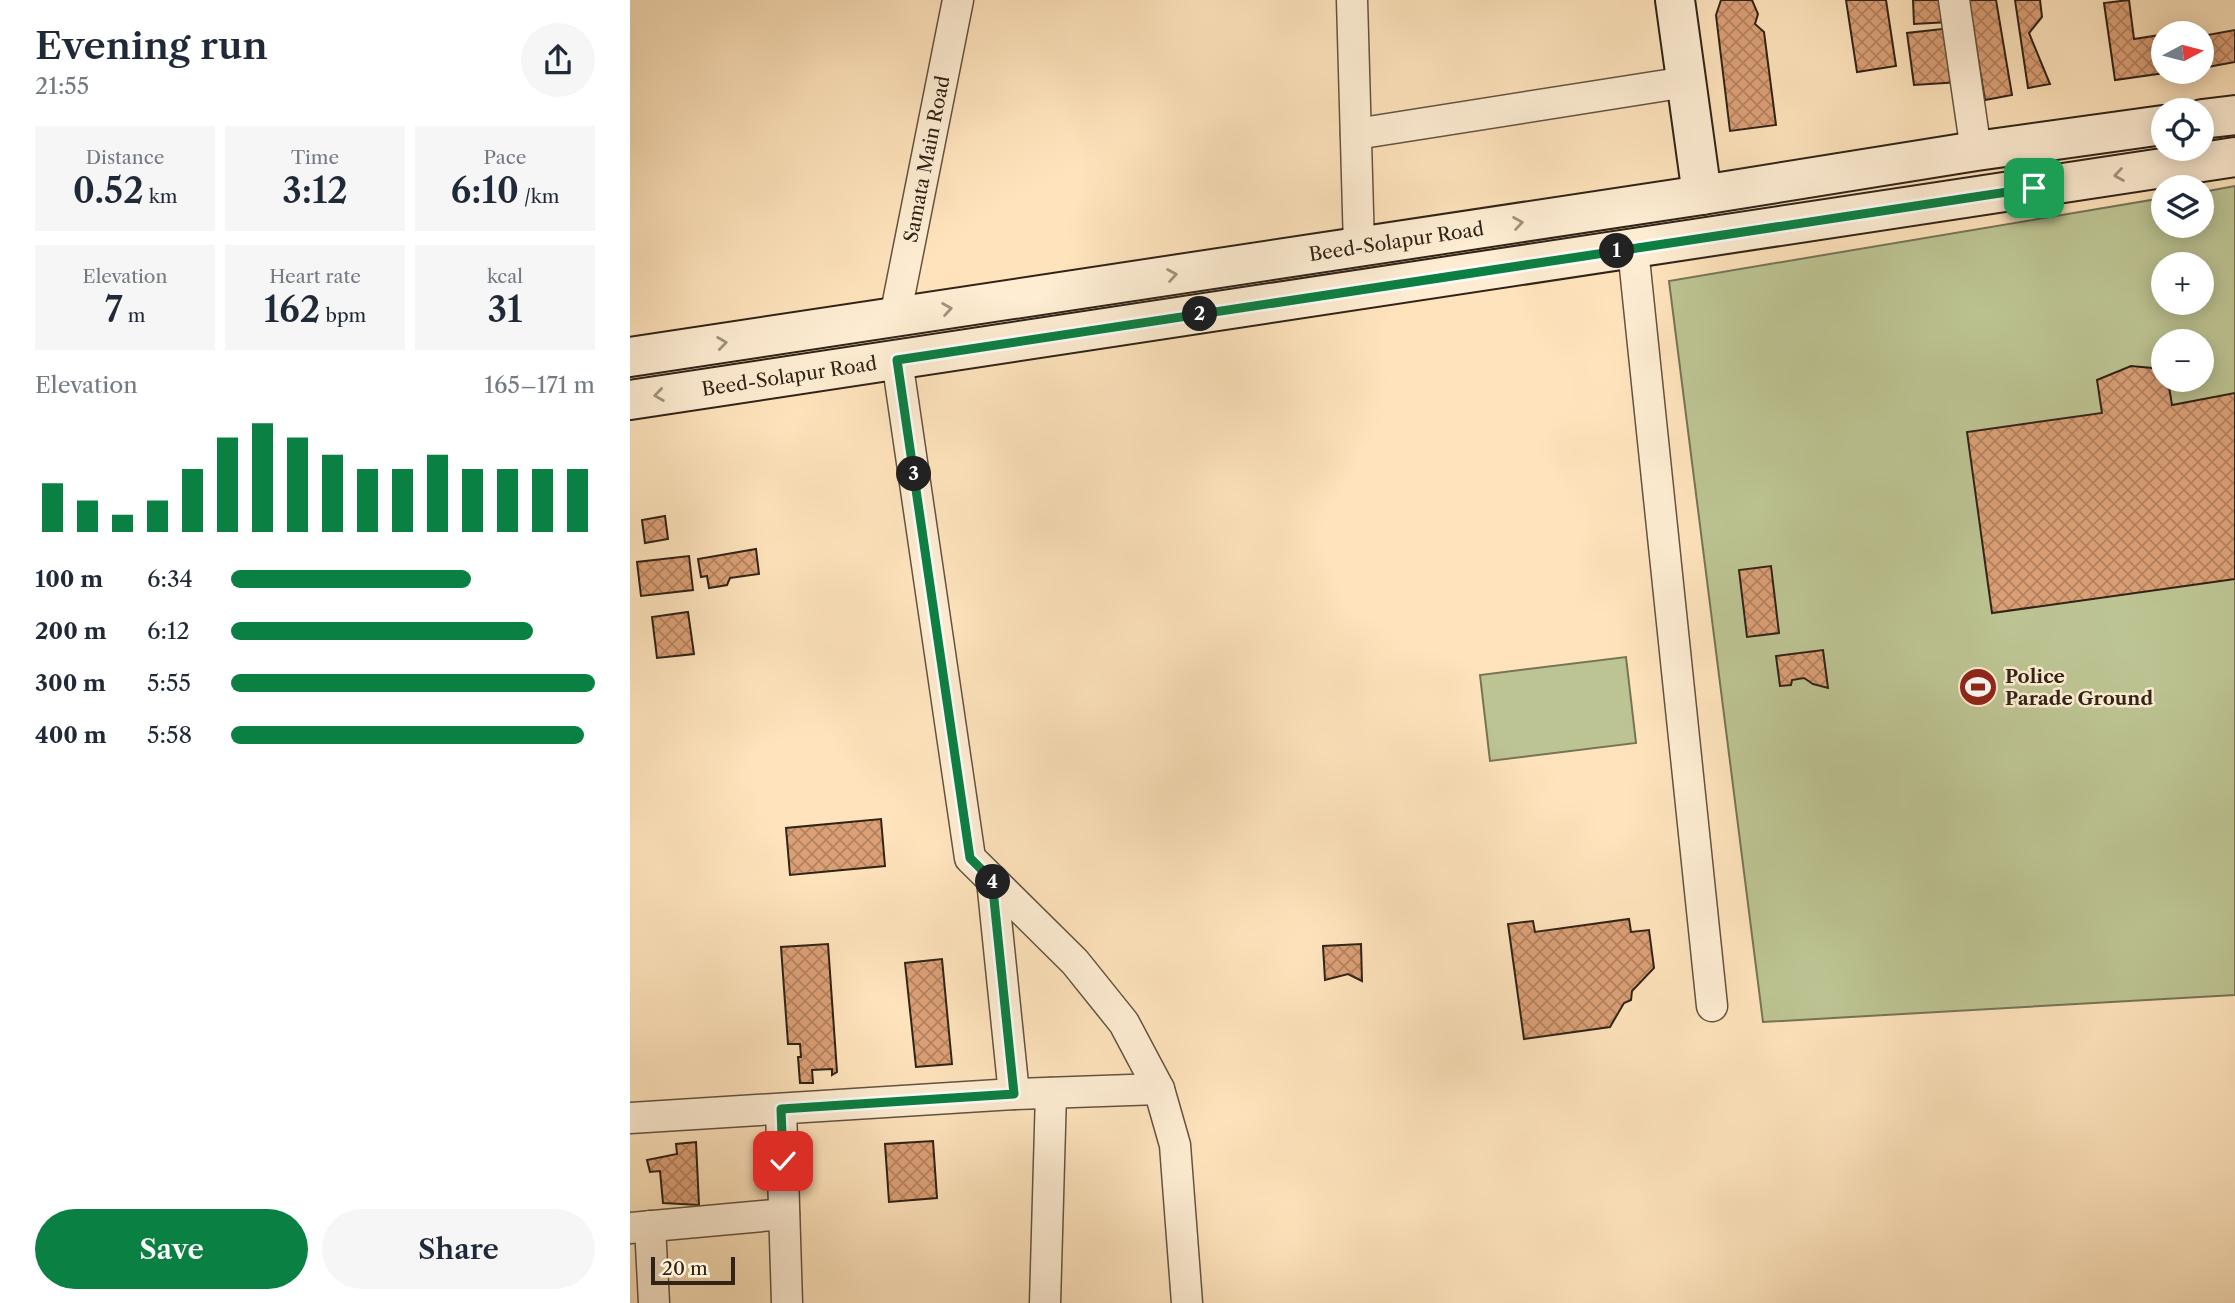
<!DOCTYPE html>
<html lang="en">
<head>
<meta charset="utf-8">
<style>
  body { margin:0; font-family:"Libre Caslon Text",serif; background:#f6f6f7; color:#1f2937; height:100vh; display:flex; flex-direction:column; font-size:26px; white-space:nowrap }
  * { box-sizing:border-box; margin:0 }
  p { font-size:23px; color:#747a83 }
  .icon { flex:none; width:38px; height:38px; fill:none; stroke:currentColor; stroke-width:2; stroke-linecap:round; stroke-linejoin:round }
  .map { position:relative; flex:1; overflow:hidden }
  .sheet { display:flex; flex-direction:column; background:#fff; width:630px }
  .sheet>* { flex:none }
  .needle { width:46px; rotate:83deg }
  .fabs { position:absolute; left:1521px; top:21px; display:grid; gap:14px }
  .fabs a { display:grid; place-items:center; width:63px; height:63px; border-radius:50%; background:#fff; box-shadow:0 4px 18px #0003; font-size:35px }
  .scale { position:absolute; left:21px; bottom:18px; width:84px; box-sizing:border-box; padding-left:7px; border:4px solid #302318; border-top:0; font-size:19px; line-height:24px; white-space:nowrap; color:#302318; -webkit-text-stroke:5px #feedd3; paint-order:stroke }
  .pin { position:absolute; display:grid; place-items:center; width:60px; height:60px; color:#fff; margin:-30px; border-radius:14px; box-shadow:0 4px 10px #0006 }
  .km { position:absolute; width:35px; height:35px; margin:-18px; border-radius:50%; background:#222; color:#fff; font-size:19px; line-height:35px; text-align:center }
  .round { display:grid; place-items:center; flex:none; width:74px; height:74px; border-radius:37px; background:#f6f6f7 }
  .overview { display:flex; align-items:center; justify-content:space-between; height:119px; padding:0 35px }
  h1 { font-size:38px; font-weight:600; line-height:52px }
  .stats { display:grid; grid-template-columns:repeat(3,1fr); gap:10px; height:119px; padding:7px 35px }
  .stats div { display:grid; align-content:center; border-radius:0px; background:#f6f6f7; text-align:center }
  .stats b { font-size:35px; font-weight:600 }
  .stats small { font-size:19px; font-weight:400 }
  .stats p { font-size:19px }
  .chart { height:196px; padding:14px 35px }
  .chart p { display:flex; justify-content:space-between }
  .chart svg { width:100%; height:126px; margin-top:7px; stroke:#0b8043; stroke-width:6 }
  .action { display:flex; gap:14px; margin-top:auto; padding:14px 35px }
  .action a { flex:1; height:80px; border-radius:42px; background:#0b8043; color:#fff; font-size:28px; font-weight:600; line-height:80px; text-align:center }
  .action a+a { background:#f6f6f7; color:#1f2937 }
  ul { padding:0 35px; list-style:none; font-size:23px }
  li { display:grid; grid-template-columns:112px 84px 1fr; align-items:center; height:52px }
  li i { height:18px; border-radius:9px; background:#0b8043 }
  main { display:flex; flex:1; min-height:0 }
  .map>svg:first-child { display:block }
  .pitch { fill:#bdc493; stroke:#767456; stroke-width:2; fill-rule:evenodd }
  .building { fill:url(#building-cross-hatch); stroke:#302318; stroke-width:2 }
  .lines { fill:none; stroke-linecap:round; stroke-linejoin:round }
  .street-casing { stroke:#645341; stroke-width:33 }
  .secondary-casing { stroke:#302318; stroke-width:42 }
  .street { stroke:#feedd3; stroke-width:30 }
  .secondary { stroke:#feedd3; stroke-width:38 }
  .oneway { stroke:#a1927f }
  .route-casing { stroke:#fff; stroke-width:14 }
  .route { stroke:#0b8043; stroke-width:9 }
  .labels { text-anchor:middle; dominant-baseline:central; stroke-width:5; stroke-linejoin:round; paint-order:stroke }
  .street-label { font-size:19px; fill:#302318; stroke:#feedd3 }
  .poi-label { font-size:19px; font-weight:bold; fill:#302318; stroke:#feedd3; text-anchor:start }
</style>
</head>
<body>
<main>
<section class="sheet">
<div class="overview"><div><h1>Evening run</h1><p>21:55</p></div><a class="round"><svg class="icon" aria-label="share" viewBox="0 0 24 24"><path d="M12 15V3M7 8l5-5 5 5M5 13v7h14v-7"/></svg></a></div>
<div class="stats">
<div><p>Distance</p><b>0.52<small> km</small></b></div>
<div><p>Time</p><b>3:12</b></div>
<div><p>Pace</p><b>6:10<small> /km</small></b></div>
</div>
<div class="stats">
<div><p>Elevation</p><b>7<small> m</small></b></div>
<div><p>Heart rate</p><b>162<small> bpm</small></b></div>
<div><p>kcal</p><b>31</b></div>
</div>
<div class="chart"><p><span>Elevation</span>165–171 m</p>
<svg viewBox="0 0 160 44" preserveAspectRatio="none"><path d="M5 44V27M15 44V33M25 44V38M35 44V33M45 44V22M55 44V11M65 44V6M75 44V11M85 44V17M95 44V22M105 44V22M115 44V17M125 44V22M135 44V22M145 44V22M155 44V22"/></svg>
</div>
<ul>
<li><b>100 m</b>6:34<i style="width:66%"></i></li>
<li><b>200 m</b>6:12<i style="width:83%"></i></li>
<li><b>300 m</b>5:55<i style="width:100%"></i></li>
<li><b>400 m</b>5:58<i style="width:97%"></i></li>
</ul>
<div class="action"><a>Save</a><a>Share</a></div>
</section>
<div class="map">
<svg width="1605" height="1303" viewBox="0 0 1605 1303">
  <defs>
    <pattern id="building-cross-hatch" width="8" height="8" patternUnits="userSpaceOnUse" patternTransform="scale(1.75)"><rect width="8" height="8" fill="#dca076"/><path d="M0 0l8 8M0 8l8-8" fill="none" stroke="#b38260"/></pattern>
  </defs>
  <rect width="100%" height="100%" fill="#fee3bc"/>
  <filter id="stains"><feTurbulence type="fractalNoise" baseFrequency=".00286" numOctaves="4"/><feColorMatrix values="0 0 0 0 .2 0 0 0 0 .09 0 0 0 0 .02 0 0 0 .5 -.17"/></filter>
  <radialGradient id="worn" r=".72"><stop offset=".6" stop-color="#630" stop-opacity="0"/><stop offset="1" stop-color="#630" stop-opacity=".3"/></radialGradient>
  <!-- pitch -->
  <g class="pitch">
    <path d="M1605 186V995L1133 1022 1039 281 1533 198V226H1572V192ZM1533 264H1572V303H1533ZM1533 341H1572V380H1533Z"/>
    <path d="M996 657 1006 743 860 761 850 675Z"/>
  </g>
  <!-- building -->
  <g class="building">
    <path d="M1091 0H1122L1128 14 1125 24 1134 32 1146 125 1100 131 1086 15Z"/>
    <path d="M1216 0H1256L1266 66 1227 72Z"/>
    <path d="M1283 0H1319L1320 22 1284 24Z"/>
    <path d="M1338 0H1366L1382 95 1355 100Z"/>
    <path d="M1385 0H1410L1412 17 1399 33 1420 84 1398 88Z"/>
    <path d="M1499 0 1504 39 1530 35 1533 72 1535 73 1485 80 1474 3Z"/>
    <path d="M1321 28 1330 82 1284 85 1277 33Z"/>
    <path d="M1605 30V62L1572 68V36Z"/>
    <path d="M1501 366 1533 369V380H1538L1542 405 1605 393V579L1362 613 1337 432 1472 413 1467 380Z"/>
    <path d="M35 516 38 539 15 543 12 520Z"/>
    <path d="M126 549 129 574 100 578 97 585 79 588 77 576 71 577 68 559Z"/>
    <path d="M59 556 63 590 11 596 7 562Z"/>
    <path d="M1141 566 1149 633 1117 637 1109 570Z"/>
    <path d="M58 612 64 654 27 658 22 617Z"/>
    <path d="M1193 650 1198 688 1183 684 1174 678 1162 680 1161 685 1150 686 1146 656Z"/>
    <path d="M251 819 255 866 160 875 156 828Z"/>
    <path d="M999 919 1001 932 1019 930 1024 968 1002 991 1001 1000 994 1003 980 1027 894 1039 878 924 903 921 905 932Z"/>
    <path d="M198 944 207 1072 202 1075V1069L182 1070 183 1083H170L168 1057H171L170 1044H158L151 947Z"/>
    <path d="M731 944 732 981 718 974 695 980 693 946Z"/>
    <path d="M312 959 322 1064 286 1067 275 963Z"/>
    <path d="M303 1141 307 1198 259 1202 255 1144Z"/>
    <path d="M66 1142 69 1205 33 1203 30 1171 20 1172 17 1160 47 1154 46 1144Z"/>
  </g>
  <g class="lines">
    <defs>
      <g id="street">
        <path d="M722 0 729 247"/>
        <path d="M1324 0 1346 151"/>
        <path d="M726 134 1056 82"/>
        <path d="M1003 249 1082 1006"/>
        <path id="s1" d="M265 317 328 0"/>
        <path d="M267 360 340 858 445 962 494 1023 529 1089 545 1145 557 1303"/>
        <path d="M362 880 384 1094"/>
        <path d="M151 1109 157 1303"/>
        <path d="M0 1118 384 1094 529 1089"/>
        <path d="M20 1226 24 1303"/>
        <path d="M0 1228 154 1214"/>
        <path d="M415 1303 421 1093"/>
      </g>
      <g id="secondary">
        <path d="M1045 0 1072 195"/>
        <path d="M1572 119 1605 115"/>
        <path id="s2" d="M0 357 1072 195 1346 151 1533 125"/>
        <path id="s3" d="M0 400 1605 157"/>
      </g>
    </defs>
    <!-- street casing -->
    <use href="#street" class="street-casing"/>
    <!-- secondary casing -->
    <use href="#secondary" class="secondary-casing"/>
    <!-- street -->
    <use href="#street" class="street"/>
    <!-- secondary -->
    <use href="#secondary" class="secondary"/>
  </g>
  <!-- one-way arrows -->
  <defs><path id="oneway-chevron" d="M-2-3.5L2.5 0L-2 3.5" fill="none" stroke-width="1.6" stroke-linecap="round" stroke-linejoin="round" transform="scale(1.75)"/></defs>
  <g class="oneway">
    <use href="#oneway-chevron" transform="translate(1489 175) rotate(171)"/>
    <use href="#oneway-chevron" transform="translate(888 223) rotate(-9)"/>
    <use href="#oneway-chevron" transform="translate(542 275) rotate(-9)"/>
    <use href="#oneway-chevron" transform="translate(317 309) rotate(-9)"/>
    <use href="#oneway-chevron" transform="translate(92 343) rotate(-8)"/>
    <use href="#oneway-chevron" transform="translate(29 395) rotate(172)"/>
  </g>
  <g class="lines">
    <defs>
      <path id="route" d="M153 1161 151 1109 384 1094 362 880 340 858 267 360 1404 188"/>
    </defs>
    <!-- route casing -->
    <use href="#route" class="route-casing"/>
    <!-- route -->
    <use href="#route" class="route"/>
  </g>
  <!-- icons -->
  <defs>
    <symbol id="stadium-disc" viewBox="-11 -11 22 22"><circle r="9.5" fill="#8f2418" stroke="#feedd3"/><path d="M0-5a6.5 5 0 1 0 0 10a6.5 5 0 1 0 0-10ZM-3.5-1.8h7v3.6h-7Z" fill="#fff"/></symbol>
  </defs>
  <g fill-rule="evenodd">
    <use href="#stadium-disc" x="1326" y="665" width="44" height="44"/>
  </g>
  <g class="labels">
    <!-- street labels -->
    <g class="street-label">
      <text stroke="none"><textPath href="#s1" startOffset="161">Samata Main Road</textPath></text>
      <text stroke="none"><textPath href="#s2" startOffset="775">Beed-Solapur Road</textPath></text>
      <text stroke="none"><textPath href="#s3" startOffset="161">Beed-Solapur Road</textPath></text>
    </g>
    <!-- poi labels -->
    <g class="poi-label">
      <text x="1375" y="676">Police<tspan x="1375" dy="22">Parade Ground</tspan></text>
    </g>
  </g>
  <rect width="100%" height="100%" filter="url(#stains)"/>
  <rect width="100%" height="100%" fill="url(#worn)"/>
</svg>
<div class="fabs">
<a><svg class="needle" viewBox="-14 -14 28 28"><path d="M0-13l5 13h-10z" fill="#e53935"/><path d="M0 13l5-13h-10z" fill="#747a83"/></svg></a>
<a><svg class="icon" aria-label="locate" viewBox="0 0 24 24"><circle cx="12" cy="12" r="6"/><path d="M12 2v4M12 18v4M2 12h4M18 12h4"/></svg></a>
<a><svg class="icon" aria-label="layers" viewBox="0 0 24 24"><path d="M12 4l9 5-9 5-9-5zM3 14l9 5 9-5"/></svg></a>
<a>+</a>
<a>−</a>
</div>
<div class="scale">20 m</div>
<div class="pin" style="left:1404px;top:188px;background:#1e9e55"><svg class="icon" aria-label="arrive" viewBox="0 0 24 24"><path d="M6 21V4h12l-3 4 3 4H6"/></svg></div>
<div class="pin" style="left:153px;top:1161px;background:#d93025"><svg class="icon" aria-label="check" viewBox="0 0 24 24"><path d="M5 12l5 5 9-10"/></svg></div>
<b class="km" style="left:987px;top:251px">1</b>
<b class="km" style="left:570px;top:314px">2</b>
<b class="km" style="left:284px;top:474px">3</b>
<b class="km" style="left:363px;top:882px">4</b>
</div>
</main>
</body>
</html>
